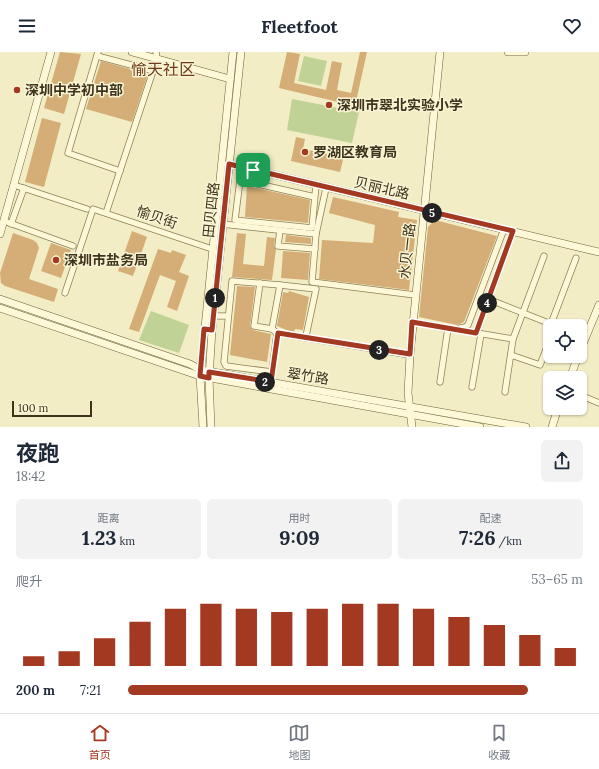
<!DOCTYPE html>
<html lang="zh">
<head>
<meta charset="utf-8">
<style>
  body { margin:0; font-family:Lora,"Noto Sans SC",serif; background:#f2f2f3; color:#1f2937; height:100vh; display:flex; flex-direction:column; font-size:15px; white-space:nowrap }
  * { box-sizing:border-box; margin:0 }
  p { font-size:13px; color:#747a83 }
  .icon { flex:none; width:22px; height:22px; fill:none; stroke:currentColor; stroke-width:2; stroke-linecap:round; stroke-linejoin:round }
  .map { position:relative; height:375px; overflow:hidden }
  .panel { display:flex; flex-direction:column; background:#fff; flex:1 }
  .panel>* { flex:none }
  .tools { position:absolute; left:543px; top:267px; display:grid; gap:8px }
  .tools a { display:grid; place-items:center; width:44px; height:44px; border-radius:6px; background:#fff; box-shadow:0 1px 3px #0004; font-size:20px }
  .scale { position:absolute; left:12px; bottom:10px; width:80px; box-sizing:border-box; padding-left:4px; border:2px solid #3e331d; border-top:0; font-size:11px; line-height:14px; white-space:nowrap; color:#3e331d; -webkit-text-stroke:3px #f9f5d4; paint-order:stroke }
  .pin { position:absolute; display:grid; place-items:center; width:34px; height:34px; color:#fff; margin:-17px; border-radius:8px; box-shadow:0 2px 6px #0006 }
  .km { position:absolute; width:20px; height:20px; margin:-10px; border-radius:50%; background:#222; color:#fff; font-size:11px; line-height:20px; text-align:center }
  .round { display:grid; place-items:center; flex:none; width:42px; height:42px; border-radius:6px; background:#f2f2f3 }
  .overview { display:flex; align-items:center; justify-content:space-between; height:68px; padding:0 16px }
  h1 { font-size:22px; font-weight:700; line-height:30px }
  .figures { display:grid; grid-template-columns:repeat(3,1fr); gap:6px; height:68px; padding:4px 16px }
  .figures div { display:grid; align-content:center; border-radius:6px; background:#f2f2f3; text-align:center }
  .figures b { font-size:20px; font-weight:700 }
  .figures small { font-size:11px; font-weight:400 }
  .figures p { font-size:11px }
  .chart { height:112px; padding:8px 16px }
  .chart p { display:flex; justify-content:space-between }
  .chart svg { width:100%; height:72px; margin-top:4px; stroke:#a43922; stroke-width:6 }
  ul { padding:0 16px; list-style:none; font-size:13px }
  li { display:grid; grid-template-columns:64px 48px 1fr; align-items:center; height:30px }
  li i { height:10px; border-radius:5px; background:#a43922 }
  header { display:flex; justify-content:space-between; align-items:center; height:52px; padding:0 16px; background:#fff; font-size:18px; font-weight:700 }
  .menu { display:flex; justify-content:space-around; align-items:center; height:56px; border-top:1px solid #e0e1e3; background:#fff; font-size:11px; color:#747a83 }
  .menu a { display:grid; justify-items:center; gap:2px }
  .menu .active { color:#a43922 }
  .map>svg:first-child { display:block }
  .green { fill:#c0d296 }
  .building { fill:#d4ae76 }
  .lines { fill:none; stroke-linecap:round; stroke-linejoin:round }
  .street-casing { stroke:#8f7f58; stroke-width:7 }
  .secondary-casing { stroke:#71603b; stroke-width:8 }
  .street { stroke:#fcf8d8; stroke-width:5.5 }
  .secondary { stroke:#fcf8d8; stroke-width:7 }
  .route-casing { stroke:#fff; stroke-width:8 }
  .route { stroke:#a43922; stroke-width:5 }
  .poi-dot { fill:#a43922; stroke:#f9f5d4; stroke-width:1.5 }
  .labels { text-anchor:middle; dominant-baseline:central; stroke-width:3; stroke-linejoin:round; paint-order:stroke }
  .poi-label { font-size:14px; font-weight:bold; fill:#3e331d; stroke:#f9f5d4; text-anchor:start }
  .street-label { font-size:14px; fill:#3e331d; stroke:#f9f5d4 }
  .quarter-label { font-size:16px; fill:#6e3a19; stroke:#f9f5d4 }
</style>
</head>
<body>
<header><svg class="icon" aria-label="menu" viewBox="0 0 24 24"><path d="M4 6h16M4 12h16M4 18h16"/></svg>Fleetfoot<svg class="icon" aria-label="heart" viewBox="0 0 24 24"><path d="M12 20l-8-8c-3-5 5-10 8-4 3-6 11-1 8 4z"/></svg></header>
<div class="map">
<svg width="599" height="375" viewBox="0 0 599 375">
  <rect width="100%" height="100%" fill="#f2edc4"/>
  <!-- green -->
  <g class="green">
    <path d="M304 4 327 9 321 34 298 29Z"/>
    <path d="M292 47 359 60 352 91 287 78Z"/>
    <path d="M151 259 189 273 179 301 139 288Z"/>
  </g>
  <!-- building -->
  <g class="building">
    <path d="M60 0 81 2 64 62 44 56Z"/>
    <path d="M287 0 300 2 294 31 326 38 332 9 342 11 337 38 351 41 360 0H367L355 54 279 36Z"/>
    <path d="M101 9 148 22 132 70 86 57Z"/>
    <path d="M42 66 61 71 44 135 25 130Z"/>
    <path d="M296 85 305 87 303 97 332 103 334 93 346 95 340 120 291 109Z"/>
    <path d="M247 134 310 148 308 171 245 165Z"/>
    <path d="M333 145 399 160 398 165 417 168 409 238 319 227 322 188 373 191 375 173 329 161Z"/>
    <path d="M435 168 497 184 464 270 457 273 419 265 428 175Z"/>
    <path d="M132 179 147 185 133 224 118 219Z"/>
    <path d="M13 181 33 188 37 191 39 196 29 227 58 237 54 250 5 234 1 231 0 221Z"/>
    <path d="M237 181 246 182 243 212 264 214 267 185 275 186 274 194 276 197 272 228 232 225Z"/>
    <path d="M286 183 311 186V192L285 190Z"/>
    <path d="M51 191 71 198 61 226 41 219Z"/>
    <path d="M158 197 171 201 172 198 186 203 179 220 189 224 177 259 167 255 176 229 160 223 139 280 129 277Z"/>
    <path d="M283 199 310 201 308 228 281 226Z"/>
    <path d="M237 234 255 235 250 275 253 278 271 282 267 310 230 303Z"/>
    <path d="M289 239 309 245 303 278 295 277 294 280 289 279 277 274 283 240 288 241Z"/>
  </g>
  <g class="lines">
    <defs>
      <g id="street">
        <path d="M98 0 68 101 120 119"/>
        <path d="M97 4 154 19"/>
        <path d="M14 133 87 157"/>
        <path d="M326 136 316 182 312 230 415 243"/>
        <path d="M315 145 240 128 235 168 312 176 316 133"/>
        <path d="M106 161 157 7 156 0"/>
        <path d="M4 169 73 194"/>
        <path d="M11 172 24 136"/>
        <path d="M222 172 316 182"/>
        <path d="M280 178 278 194 315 197"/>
        <path d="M260 231 254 274 272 277"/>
        <path d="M280 233 316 237 306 284"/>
        <path d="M65 241 93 157 212 197"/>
        <path d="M488 247 556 274"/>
        <path d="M213 264H228"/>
        <path d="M412 270 513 287 544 204"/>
        <path d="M551 272 576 206"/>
        <path d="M460 276 465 275 468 273 504 177"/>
        <path d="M277 281 410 303"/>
        <path d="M476 281 513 179"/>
        <path d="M511 303 540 313 550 287"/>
        <path d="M440 330 448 276"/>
        <path d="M271 331V326L277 281 272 277 280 233 232 229 224 310 226 314 272 320"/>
        <path d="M472 335 481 282"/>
        <path d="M505 340 513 287"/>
        <path d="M580 343 599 351"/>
      </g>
      <g id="secondary">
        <path d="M132 0 230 27"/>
        <path d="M508 0H525"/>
        <path d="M229 112 599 200"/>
        <path d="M0 182 51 0"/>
        <path d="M0 247 190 312 201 318 526 375"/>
        <path d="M0 256 200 324 480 375"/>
        <path d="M580 299 599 253"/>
        <path d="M570 326 578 304"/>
        <path d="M203 375 200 324 233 0"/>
        <path d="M211 375 209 326 212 278 241 0"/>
        <path d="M412 375 408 341 410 303 440 0"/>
        <path d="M552 375 558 356"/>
      </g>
    </defs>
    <!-- street casing -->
    <use href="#street" class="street-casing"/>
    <!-- secondary casing -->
    <use href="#secondary" class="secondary-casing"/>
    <!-- street -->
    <use href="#street" class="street"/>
    <!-- secondary -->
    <use href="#secondary" class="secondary"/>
  </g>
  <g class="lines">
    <defs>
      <path id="route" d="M229 112 513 179 476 281 412 270 410 302 278 281 271 330 209 320V326L200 324 204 277 212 278Z"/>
    </defs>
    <!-- route casing -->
    <use href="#route" class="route-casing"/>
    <!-- route -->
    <use href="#route" class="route"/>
  </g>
  <!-- markers -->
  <g class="poi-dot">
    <circle cx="17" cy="38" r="4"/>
    <circle cx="329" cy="53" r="4"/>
    <circle cx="305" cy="100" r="4"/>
    <circle cx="56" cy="208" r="4"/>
  </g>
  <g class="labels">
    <!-- poi labels -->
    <g class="poi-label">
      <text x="25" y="38">深圳中学初中部</text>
      <text x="337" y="53">深圳市翠北实验小学</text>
      <text x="313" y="100">罗湖区教育局</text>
      <text x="64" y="208">深圳市盐务局</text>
    </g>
    <!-- street labels -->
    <g class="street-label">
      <text transform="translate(382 136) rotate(13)">贝丽北路</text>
      <text transform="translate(211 158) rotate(-84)">田贝四路</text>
      <text transform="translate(157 165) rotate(19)">愉贝街</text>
      <text transform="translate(407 199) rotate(-84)">水贝一路</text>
      <text transform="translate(308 324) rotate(9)">翠竹路</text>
    </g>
    <!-- quarter labels -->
    <g class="quarter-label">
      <text x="163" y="17">愉天社区</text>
    </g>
  </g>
</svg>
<div class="tools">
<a><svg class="icon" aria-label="locate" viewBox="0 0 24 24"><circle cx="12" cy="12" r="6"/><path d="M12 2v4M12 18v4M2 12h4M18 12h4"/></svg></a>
<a><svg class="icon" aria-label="layers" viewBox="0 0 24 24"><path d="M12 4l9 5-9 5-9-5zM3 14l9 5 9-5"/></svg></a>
</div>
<div class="scale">100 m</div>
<div class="pin" style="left:253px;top:118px;background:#1e9e55"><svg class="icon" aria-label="arrive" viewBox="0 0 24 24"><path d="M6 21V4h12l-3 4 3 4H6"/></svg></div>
<b class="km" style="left:215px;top:246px">1</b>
<b class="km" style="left:265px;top:330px">2</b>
<b class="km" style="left:379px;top:298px">3</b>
<b class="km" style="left:487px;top:251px">4</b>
<b class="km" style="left:432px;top:161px">5</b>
</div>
<section class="panel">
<div class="overview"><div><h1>夜跑</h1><p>18:42</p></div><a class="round"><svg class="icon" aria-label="share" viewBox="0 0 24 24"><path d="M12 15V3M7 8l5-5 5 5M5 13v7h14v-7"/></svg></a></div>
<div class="figures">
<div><p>距离</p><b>1.23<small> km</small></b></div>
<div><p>用时</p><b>9:09</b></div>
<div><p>配速</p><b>7:26<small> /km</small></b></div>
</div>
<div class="chart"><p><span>爬升</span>53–65 m</p>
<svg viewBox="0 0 160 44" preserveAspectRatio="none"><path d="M5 44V38M15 44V35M25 44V27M35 44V17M45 44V9M55 44V6M65 44V9M75 44V11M85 44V9M95 44V6M105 44V6M115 44V9M125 44V14M135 44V19M145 44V25M155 44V33"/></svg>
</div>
<ul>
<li><b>200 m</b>7:21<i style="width:88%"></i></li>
</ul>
</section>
<nav class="menu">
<a class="active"><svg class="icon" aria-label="home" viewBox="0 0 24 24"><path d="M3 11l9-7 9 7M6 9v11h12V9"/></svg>首页</a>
<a><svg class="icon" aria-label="map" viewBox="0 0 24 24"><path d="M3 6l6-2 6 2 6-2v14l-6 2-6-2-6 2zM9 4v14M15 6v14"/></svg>地图</a>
<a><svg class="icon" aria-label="saved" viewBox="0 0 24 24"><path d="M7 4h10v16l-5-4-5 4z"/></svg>收藏</a>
</nav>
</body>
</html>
